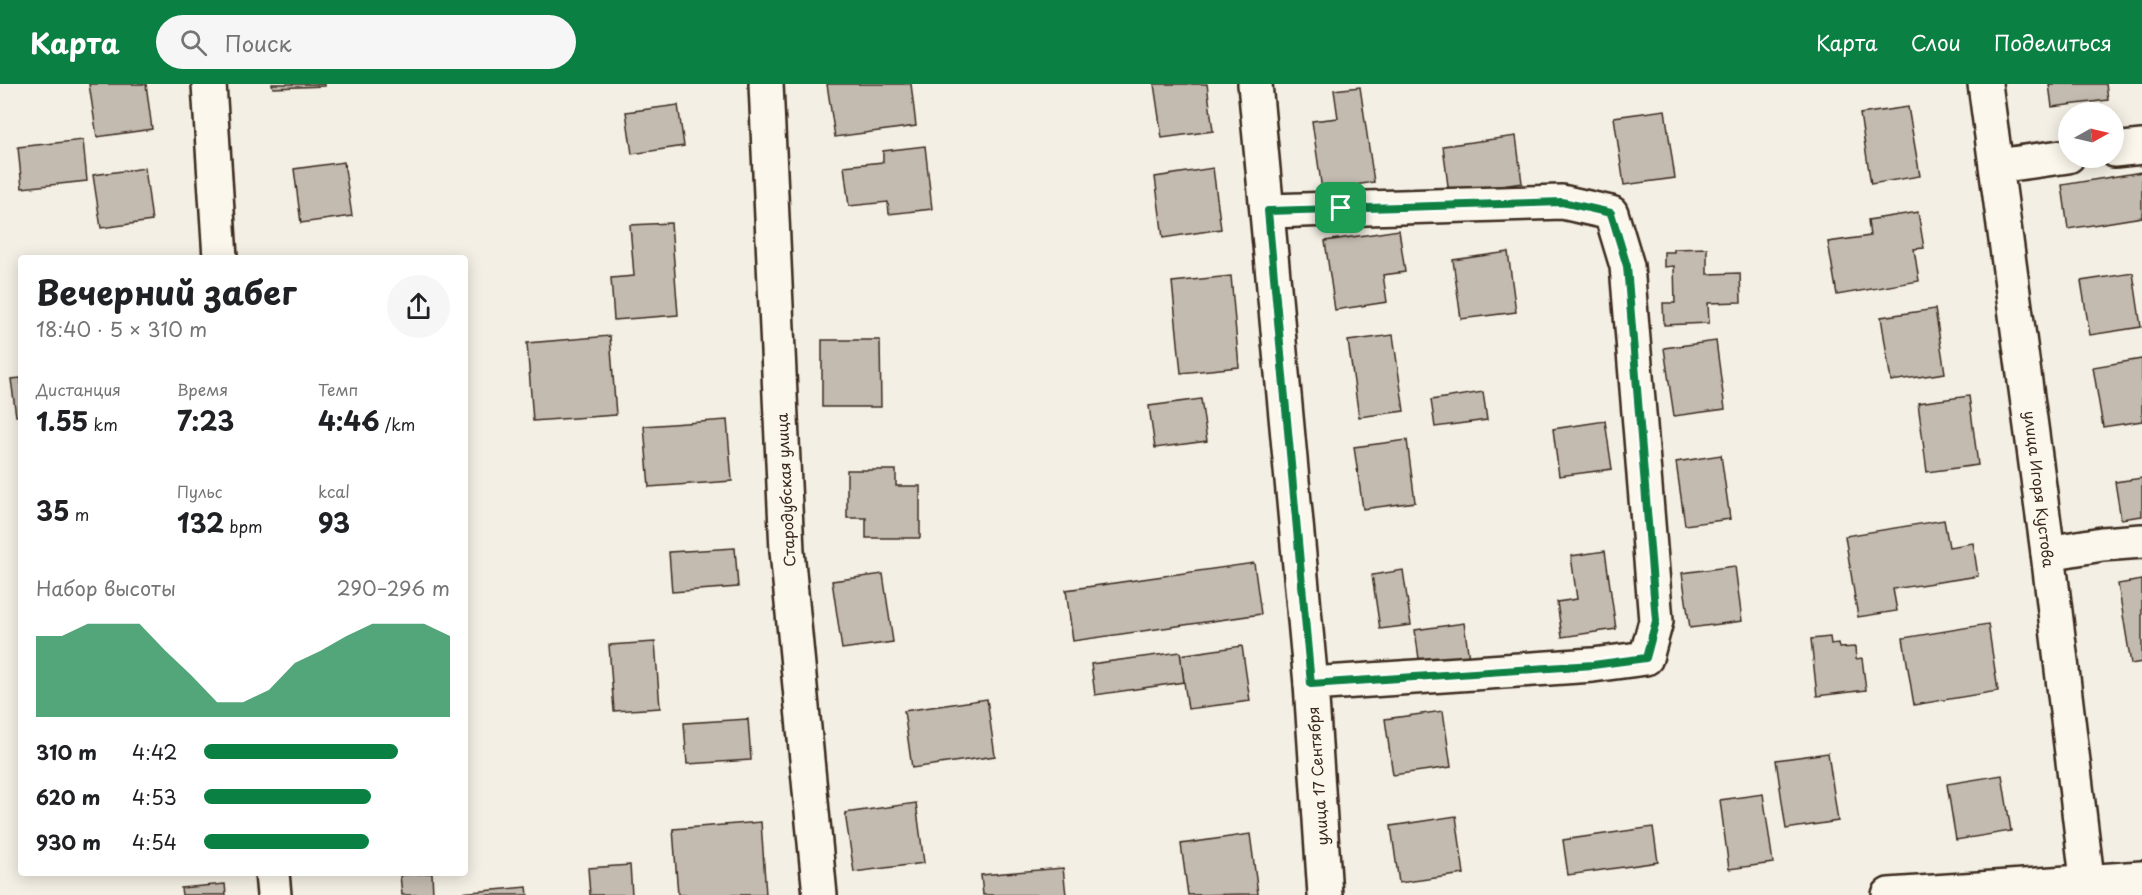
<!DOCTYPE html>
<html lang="ru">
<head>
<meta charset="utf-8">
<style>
  body { margin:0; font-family:"Playpen Sans",sans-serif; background:#f6f6f6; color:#202124; height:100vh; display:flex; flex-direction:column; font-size:22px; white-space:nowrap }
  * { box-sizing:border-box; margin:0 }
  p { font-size:20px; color:#757577 }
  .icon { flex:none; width:33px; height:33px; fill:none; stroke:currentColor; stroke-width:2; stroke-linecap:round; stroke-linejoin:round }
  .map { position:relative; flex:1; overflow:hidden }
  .panel { position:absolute; left:18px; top:171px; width:450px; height:621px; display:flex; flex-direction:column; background:#fff; border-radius:6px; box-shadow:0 3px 15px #0003 }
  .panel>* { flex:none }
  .needle { width:39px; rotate:82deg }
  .fabs { position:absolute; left:2058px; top:18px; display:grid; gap:12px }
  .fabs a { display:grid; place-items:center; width:66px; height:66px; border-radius:50%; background:#fff; box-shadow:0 3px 15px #0003; font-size:30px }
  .pin { position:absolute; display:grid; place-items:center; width:51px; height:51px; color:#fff; margin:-26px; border-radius:12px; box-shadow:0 3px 9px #0006 }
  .round { display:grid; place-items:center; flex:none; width:63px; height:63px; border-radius:32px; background:#f6f6f6 }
  .overview { display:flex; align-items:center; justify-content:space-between; height:102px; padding:0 18px }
  h1 { font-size:33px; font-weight:700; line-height:45px }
  .stats { display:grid; grid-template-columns:repeat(3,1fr); gap:9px; height:102px; padding:6px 18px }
  .stats div { display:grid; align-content:center }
  .stats b { font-size:26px; font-weight:700 }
  .stats small { font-size:16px; font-weight:400 }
  .stats p { font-size:16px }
  .chart { height:168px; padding:12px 18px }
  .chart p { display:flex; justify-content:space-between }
  .chart svg { width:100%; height:108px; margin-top:6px; fill:#0b8043; opacity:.7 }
  ul { padding:0 18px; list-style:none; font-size:20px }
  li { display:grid; grid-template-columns:96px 72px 1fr; align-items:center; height:45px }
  li i { height:15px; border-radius:8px; background:#0b8043 }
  header { display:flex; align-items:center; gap:36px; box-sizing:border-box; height:84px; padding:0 30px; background:#0b8043; color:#fff }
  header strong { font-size:28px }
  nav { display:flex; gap:33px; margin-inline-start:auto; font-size:21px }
  .search { width:420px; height:54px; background:#f6f6f6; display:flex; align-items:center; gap:15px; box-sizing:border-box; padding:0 21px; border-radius:33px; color:#757577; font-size:22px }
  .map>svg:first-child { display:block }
  .building { fill:#c3bbb0; stroke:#3b2a1e; stroke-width:1.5 }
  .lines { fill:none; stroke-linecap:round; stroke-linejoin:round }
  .minor-casing { stroke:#3b2a1e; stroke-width:38 }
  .minor { stroke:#fbf7ec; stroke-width:33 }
  .route-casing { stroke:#fff; stroke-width:12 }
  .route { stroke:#0b8043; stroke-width:8 }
  .labels { text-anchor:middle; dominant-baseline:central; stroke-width:4.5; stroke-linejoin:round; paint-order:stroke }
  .street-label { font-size:15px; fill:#3b2a1e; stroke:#fbf7ec }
</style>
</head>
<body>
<header>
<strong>Карта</strong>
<div class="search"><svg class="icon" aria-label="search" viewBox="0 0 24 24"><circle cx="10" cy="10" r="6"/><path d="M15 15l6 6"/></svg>Поиск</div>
<nav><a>Карта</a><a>Слои</a><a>Поделиться</a></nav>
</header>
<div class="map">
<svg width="2142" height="811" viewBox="0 0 2142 811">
  <rect width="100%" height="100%" fill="#f3efe4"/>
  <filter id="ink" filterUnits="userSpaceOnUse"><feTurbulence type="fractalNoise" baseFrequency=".0167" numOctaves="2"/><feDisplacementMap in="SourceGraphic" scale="12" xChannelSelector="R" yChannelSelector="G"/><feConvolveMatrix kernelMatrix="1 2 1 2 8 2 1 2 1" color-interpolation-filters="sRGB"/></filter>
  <g filter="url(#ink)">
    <!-- building -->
    <g class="building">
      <path d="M89 0H146L152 45 97 53Z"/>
      <path d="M272 0H325V2L273 4Z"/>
      <path d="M827 0H911L916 42 835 53Z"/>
      <path d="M1154 0H1207L1213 47 1162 54Z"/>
      <path d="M2049 0H2106L2108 16 2052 23Z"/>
      <path d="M1360 3 1374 98 1322 106 1312 37 1338 34 1334 6Z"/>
      <path d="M678 21 684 62 632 70 626 28Z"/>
      <path d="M1908 23 1920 92 1871 100 1860 30Z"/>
      <path d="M1665 26 1675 94 1624 101 1614 33Z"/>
      <path d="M1516 52 1522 99 1449 110 1443 62Z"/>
      <path d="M83 56 87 97 22 104 18 63Z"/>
      <path d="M925 62 932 125 889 130 888 118 849 122 844 82 883 78V67Z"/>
      <path d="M344 78 352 132 301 139 294 85Z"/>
      <path d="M145 84 152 137 101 144 93 91Z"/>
      <path d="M1213 84 1221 145 1163 154 1155 93Z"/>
      <path d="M2142 88V133L2068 145 2062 101Z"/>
      <path d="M1918 128 1924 164 1914 165 1919 197 1837 211 1828 158 1870 152 1868 136Z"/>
      <path d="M671 139 678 231 614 236 611 194 634 192 630 141Z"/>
      <path d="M1399 146 1405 188 1383 191 1387 218 1335 226 1325 157Z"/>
      <path d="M1707 164V190L1740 189 1741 218 1708 219 1709 239 1664 241 1663 219H1675L1674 182 1664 183V168H1674V165Z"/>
      <path d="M1508 168 1516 228 1461 235 1453 176Z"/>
      <path d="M2133 189 2141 243 2090 251 2081 197Z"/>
      <path d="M1231 192 1239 283 1181 289 1172 198Z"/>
      <path d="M1935 225 1945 289 1891 297 1881 233Z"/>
      <path d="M1393 251 1404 327 1359 333 1348 257Z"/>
      <path d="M610 252 616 331 533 337 527 259Z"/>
      <path d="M822 256H880L881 323H822Z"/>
      <path d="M1716 257 1725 325 1674 332 1664 264Z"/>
      <path d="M2142 275V337L2103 343 2093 283Z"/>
      <path d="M21 294V332H16L11 295Z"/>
      <path d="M1483 308 1487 336 1435 343 1431 316Z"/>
      <path d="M1969 312 1978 381 1927 388 1918 319Z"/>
      <path d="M1201 315 1207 357 1155 364 1149 322Z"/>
      <path d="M727 336 732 397 649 403 644 342Z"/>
      <path d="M1605 337 1612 385 1559 392 1553 345Z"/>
      <path d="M1407 356 1415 418 1363 425 1354 363Z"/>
      <path d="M1721 371 1730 435 1685 441 1676 378Z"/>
      <path d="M847 386H896V402H920V454H866V434H847Z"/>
      <path d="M2142 394V432L2121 435 2115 398Z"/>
      <path d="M1944 436 1949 463 1973 459 1978 492 1893 505 1897 527 1858 533 1845 452Z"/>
      <path d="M735 464 738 503 672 508 669 468Z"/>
      <path d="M1605 467 1616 545 1562 553 1557 518 1577 515 1571 472Z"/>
      <path d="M1254 479 1261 530 1073 557 1066 506Z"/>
      <path d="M1735 482 1742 537 1690 544 1682 489Z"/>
      <path d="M1403 486 1411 541 1380 545 1372 491Z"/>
      <path d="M883 490 893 558 842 565 832 497Z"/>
      <path d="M2142 496V578L2131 580 2118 500Z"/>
      <path d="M1464 539 1469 575 1420 582 1415 546Z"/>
      <path d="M1988 540 1998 607 1914 621 1903 554Z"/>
      <path d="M1830 553 1831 560 1838 559 1839 564 1855 563 1856 575 1862 574 1866 606 1817 612 1811 555Z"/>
      <path d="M655 558 660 624 614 627 609 561Z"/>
      <path d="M1242 562 1250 617 1188 625 1180 571Z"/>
      <path d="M1180 568 1184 598 1095 611 1091 580Z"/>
      <path d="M987 615 995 672 912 684 904 627Z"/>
      <path d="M1443 627 1451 683 1393 691 1385 635Z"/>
      <path d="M748 635 751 676 687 680 684 639Z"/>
      <path d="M1828 669 1838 737 1786 745 1776 676Z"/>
      <path d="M2002 691 2011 747 1956 756 1947 700Z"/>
      <path d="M1763 710 1773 779 1729 785 1720 716Z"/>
      <path d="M916 719 924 779 854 788 845 729Z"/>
      <path d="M1456 732 1464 790 1399 799 1391 742Z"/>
      <path d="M761 738 766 811H678L673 745Z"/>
      <path d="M1653 743 1658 778 1568 791 1563 756Z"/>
      <path d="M1250 750 1258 810 1188 811 1181 760Z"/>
      <path d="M630 781 632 811H590L588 784Z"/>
      <path d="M1063 784 1066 811H983L981 791Z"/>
      <path d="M432 789 433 811H402L400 791Z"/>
      <path d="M225 800 226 811H182L181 804Z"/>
      <path d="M527 803 528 811H459V809Z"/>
    </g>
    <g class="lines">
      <defs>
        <g id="minor">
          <path d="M209 0 220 174"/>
          <path d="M766 0 787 467 820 811"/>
          <path d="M1255 0 1311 600 1325 811"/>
          <path d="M1985 0 2048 469 2089 811"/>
          <path d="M2114 66 2142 63"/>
          <path d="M1997 82 2068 72"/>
          <path d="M1268 127 1562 118 1611 129 1627 182 1656 537 1646 574 1593 581 1311 600"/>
          <path d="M2048 469 2102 460 2142 457"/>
          <path d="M272 789 274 811"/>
          <path d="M1889 811 2142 794"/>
        </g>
      </defs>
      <!-- minor casing -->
      <use href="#minor" class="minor-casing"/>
      <!-- minor -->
      <use href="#minor" class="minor"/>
    </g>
  </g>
  <g class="lines" filter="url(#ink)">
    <defs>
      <path id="route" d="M1562 118 1611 129 1627 182 1656 537 1646 574 1593 581 1311 600 1268 127Z"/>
    </defs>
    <!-- route casing -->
    <use href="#route" class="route-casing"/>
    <!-- route -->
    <use href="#route" class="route"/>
  </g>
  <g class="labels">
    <!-- street labels -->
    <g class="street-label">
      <text transform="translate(2040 405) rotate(83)">улица Игоря Кустова</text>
      <text transform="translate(785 406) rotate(-93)">Стародубская улица</text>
      <text transform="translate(1317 692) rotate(-94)">улица 17 Сентября</text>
    </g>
  </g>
</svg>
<div class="fabs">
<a><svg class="needle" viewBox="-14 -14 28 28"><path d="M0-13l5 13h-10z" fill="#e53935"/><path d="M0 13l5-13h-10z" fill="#757577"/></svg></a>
</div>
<div class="pin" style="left:1341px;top:124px;background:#1e9e55"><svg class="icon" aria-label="arrive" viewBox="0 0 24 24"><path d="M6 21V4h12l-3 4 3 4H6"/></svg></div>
<section class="panel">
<div class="overview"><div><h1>Вечерний забег</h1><p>18:40 · 5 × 310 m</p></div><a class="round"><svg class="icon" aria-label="share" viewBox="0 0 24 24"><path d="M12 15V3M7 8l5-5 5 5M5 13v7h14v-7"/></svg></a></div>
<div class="stats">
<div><p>Дистанция</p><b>1.55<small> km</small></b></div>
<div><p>Время</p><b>7:23</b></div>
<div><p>Темп</p><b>4:46<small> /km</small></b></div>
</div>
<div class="stats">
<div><b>35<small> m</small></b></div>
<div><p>Пульс</p><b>132<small> bpm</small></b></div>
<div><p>kcal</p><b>93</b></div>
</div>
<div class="chart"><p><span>Набор высоты</span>290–296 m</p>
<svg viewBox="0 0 160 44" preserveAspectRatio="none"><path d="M0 44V11L10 11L20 6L30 6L40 6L50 17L60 27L70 38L80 38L90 33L100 22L110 17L120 11L130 6L140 6L150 6L160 11V44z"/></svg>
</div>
<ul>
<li><b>310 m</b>4:42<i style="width:79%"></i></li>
<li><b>620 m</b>4:53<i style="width:68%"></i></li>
<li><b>930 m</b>4:54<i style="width:67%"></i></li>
</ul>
</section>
</div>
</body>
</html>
